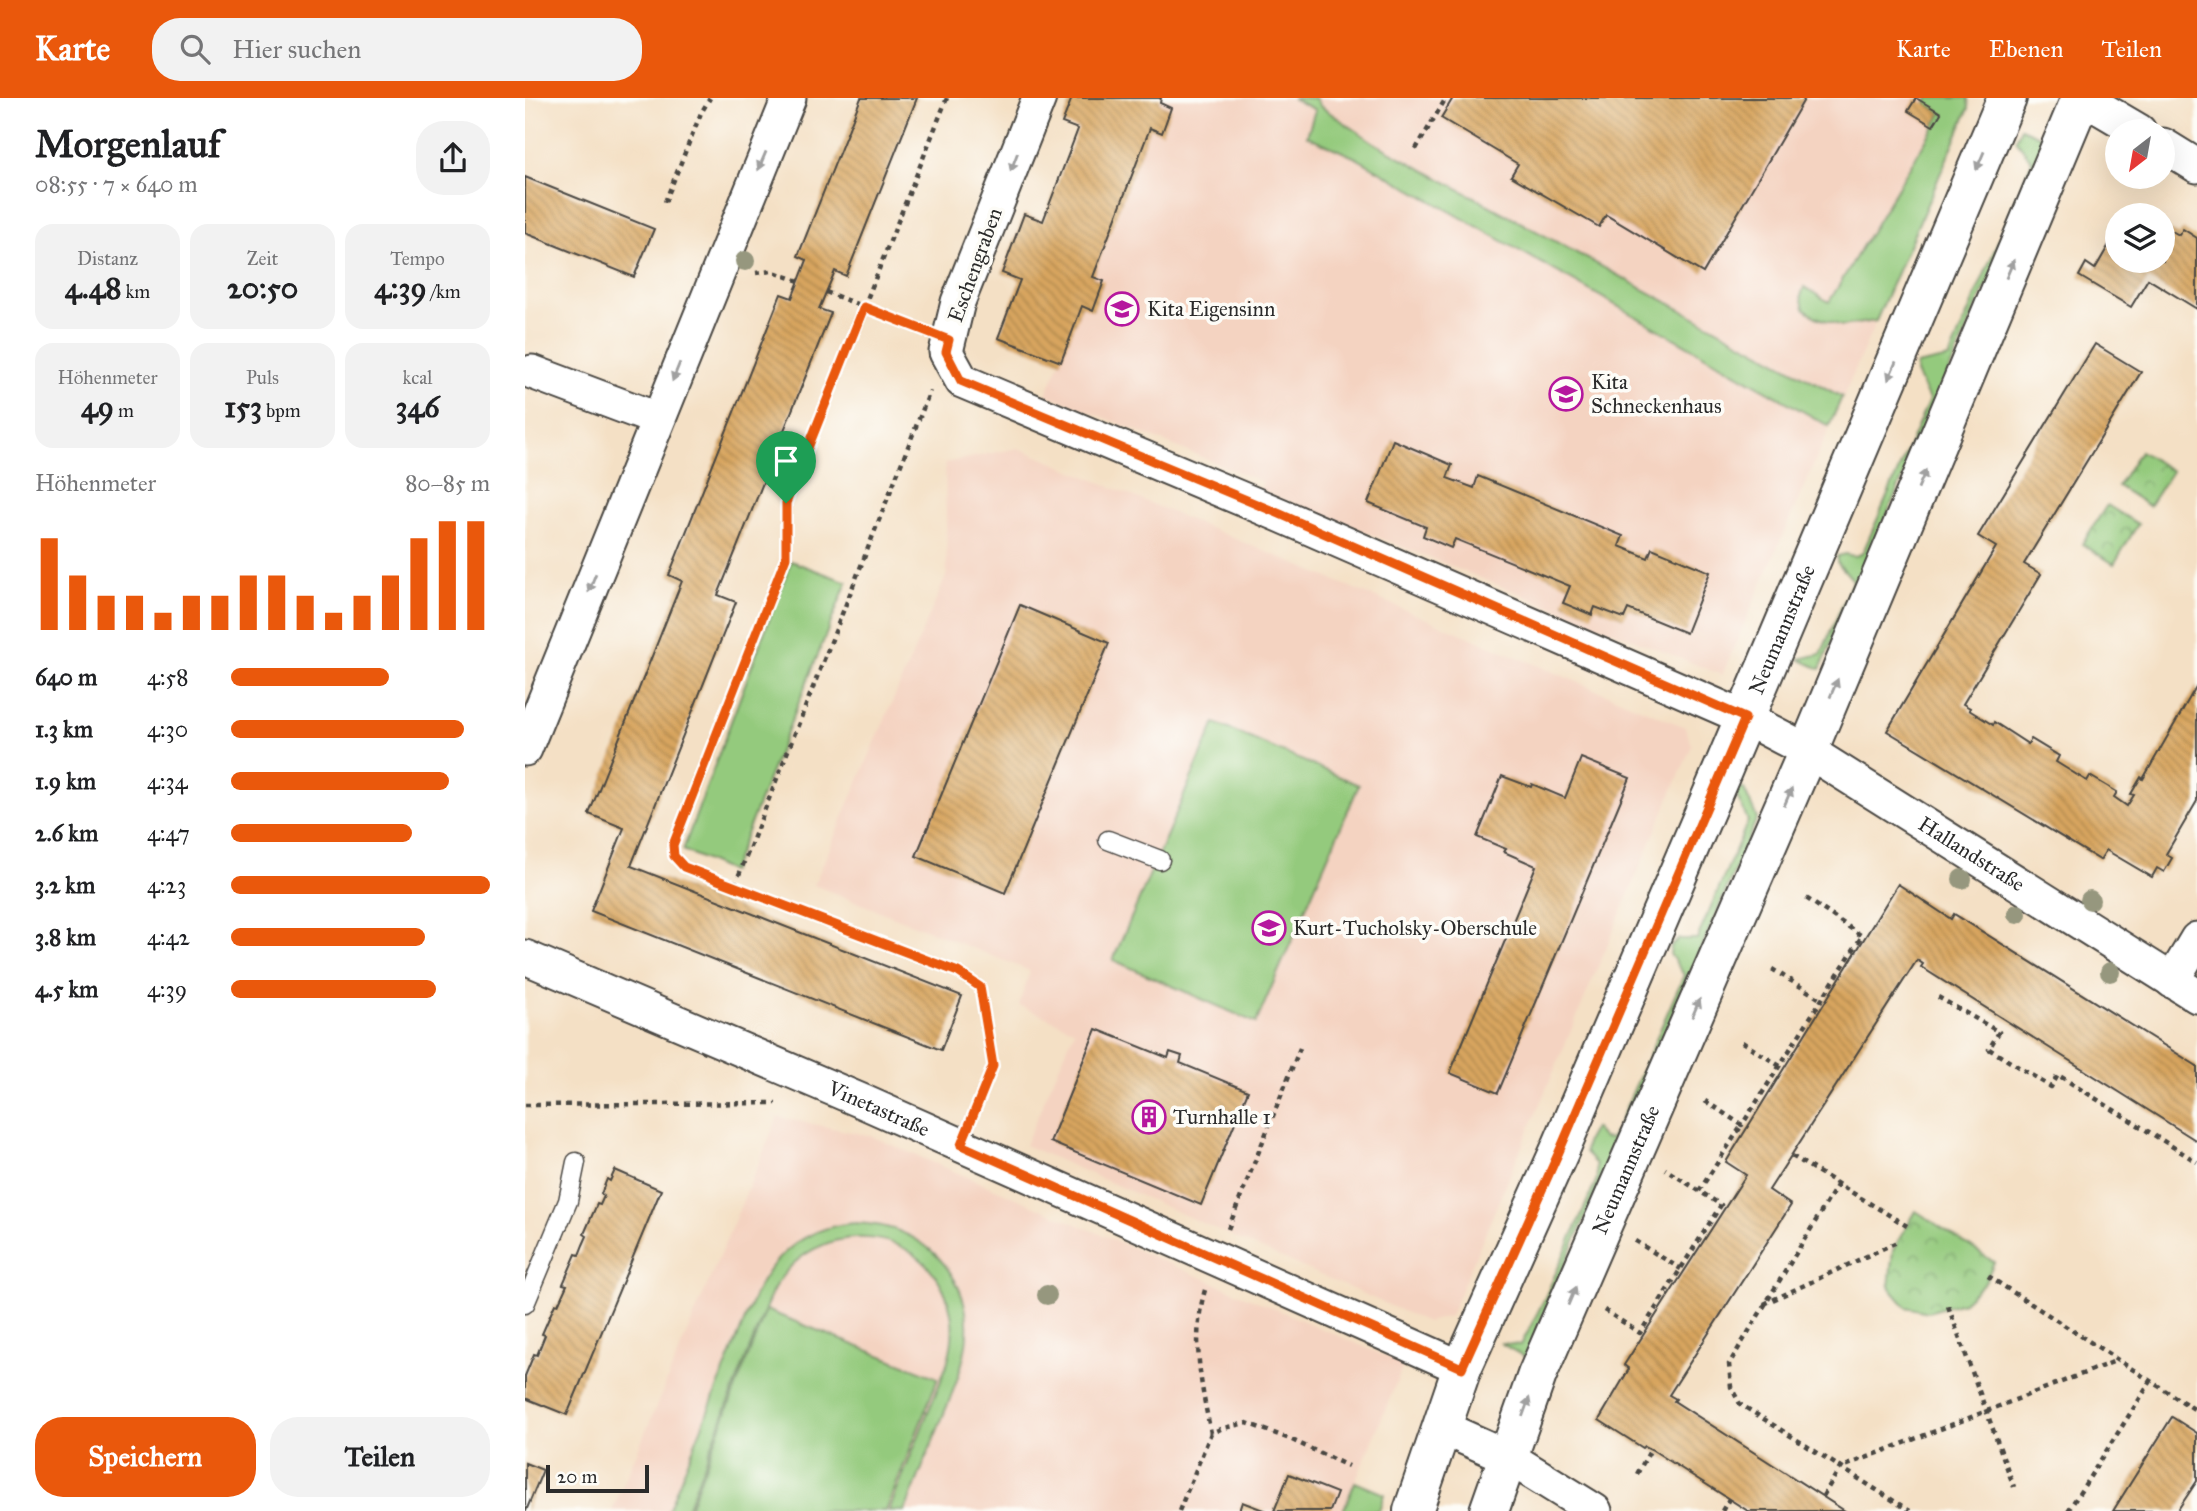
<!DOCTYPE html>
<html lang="de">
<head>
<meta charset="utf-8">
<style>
  body { margin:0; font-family:"IM FELL Great Primer",serif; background:#f2f2f2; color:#202124; height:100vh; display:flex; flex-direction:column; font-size:26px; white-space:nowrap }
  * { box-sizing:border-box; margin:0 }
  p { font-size:23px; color:#757577 }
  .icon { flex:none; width:38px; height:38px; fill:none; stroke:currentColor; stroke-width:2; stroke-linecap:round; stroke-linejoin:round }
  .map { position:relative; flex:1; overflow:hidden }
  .details { display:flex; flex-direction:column; background:#fff; width:525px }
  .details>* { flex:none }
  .needle { width:46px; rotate:211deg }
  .tools { position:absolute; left:1580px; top:21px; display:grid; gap:14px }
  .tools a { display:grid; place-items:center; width:70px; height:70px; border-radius:50%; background:#fff; box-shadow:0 7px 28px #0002; font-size:35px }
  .scale { position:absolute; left:21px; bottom:18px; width:103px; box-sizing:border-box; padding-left:7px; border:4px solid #2b2b2b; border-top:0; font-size:19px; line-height:24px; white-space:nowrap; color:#2b2b2b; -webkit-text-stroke:5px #fdfcf7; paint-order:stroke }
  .pin { position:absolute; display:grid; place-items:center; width:60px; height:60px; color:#fff; margin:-72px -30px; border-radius:50% 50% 50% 0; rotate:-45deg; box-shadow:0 0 7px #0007 }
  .pin .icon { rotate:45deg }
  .round { display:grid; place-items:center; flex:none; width:74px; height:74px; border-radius:28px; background:#f2f2f2 }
  .overview { display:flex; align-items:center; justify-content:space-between; height:119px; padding:0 35px }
  h1 { font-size:38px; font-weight:800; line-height:52px }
  .figures { display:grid; grid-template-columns:repeat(3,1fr); gap:10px; height:119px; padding:7px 35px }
  .figures div { display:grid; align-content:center; border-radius:18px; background:#f2f2f2; text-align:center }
  .figures b { font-size:30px; font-weight:800 }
  .figures small { font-size:19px; font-weight:400 }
  .figures p { font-size:19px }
  .chart { height:196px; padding:14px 35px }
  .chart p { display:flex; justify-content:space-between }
  .chart svg { width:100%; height:126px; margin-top:7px; stroke:#ea580c; stroke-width:6 }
  .cta { display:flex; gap:14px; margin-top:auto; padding:14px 35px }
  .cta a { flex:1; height:80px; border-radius:28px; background:#ea580c; color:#fff; font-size:28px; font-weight:800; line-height:80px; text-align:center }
  .cta a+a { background:#f2f2f2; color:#202124 }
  ul { padding:0 35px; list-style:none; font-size:23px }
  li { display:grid; grid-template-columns:112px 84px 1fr; align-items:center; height:52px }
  li i { height:18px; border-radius:9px; background:#ea580c }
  header { display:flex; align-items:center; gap:42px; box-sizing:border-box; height:98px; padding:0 35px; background:#ea580c; color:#fff }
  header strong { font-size:33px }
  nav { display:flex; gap:38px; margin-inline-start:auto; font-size:24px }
  .search { width:490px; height:63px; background:#f2f2f2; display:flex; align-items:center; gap:18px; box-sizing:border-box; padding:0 24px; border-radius:28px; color:#757577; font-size:26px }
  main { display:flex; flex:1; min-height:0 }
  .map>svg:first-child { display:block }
  .built { fill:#f4d3c1 }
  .green { fill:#94ca7d; stroke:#607a54; stroke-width:2 }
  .park { fill:url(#park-crowns); stroke:#607a54; stroke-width:2 }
  .building { fill:url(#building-back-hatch) }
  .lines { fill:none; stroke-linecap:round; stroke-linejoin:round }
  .service-casing { stroke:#494642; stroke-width:21 }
  .minor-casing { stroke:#494642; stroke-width:37 }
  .tertiary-casing { stroke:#494642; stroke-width:42 }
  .path { stroke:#494642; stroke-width:4.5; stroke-dasharray:5 5; stroke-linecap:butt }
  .service { stroke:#fff; stroke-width:18 }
  .minor { stroke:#fff; stroke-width:33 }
  .tertiary { stroke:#fff; stroke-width:38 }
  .tree { fill:#96977e }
  .oneway { fill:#a0a0a0 }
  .route-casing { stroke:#fff; stroke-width:14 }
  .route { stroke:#ea580c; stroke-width:9 }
  .labels { text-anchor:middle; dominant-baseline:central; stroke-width:7; stroke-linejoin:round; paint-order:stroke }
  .street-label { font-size:21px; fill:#2b2b2b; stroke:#fdfcf7 }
  .poi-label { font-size:21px; fill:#2b2b2b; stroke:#fdfcf7; text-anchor:start }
</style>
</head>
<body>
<header>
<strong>Karte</strong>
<div class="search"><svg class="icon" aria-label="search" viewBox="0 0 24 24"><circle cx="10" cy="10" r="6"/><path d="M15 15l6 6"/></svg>Hier suchen</div>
<nav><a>Karte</a><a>Ebenen</a><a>Teilen</a></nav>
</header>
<main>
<section class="details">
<div class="overview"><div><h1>Morgenlauf</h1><p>08:55 · 7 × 640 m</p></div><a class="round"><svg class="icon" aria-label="share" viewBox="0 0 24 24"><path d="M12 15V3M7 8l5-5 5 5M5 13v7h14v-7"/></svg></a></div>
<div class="figures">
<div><p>Distanz</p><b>4.48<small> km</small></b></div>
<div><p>Zeit</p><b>20:50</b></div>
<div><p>Tempo</p><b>4:39<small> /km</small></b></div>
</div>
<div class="figures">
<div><p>Höhenmeter</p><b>49<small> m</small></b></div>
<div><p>Puls</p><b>153<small> bpm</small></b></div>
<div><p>kcal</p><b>346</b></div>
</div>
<div class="chart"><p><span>Höhenmeter</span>80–85 m</p>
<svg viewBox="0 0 160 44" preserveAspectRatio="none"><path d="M5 44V12M15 44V25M25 44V32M35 44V32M45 44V38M55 44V32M65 44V32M75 44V25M85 44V25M95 44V32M105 44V38M115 44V32M125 44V25M135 44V12M145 44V6M155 44V6"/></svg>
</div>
<ul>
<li><b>640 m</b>4:58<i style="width:61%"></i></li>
<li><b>1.3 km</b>4:30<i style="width:90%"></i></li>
<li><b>1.9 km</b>4:34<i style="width:84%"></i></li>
<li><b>2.6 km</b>4:47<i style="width:70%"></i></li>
<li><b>3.2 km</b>4:23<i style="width:100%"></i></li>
<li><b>3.8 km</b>4:42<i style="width:75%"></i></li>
<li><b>4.5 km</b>4:39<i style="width:79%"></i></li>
</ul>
<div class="cta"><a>Speichern</a><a>Teilen</a></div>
</section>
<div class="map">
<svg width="1672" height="1413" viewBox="0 0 1672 1413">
  <defs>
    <pattern id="park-crowns" width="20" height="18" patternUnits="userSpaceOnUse" patternTransform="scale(1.75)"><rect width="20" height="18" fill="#94ca7d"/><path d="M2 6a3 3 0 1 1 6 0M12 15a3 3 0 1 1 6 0" fill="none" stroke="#79a467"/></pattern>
    <pattern id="building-back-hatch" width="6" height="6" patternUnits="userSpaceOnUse" patternTransform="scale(1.75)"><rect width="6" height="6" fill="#d8a55e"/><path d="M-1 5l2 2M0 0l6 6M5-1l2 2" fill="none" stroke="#af874e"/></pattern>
  </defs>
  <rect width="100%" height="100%" fill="#fdfcf7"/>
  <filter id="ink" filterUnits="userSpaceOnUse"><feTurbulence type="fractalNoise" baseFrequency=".0143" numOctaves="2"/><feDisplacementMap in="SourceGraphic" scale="14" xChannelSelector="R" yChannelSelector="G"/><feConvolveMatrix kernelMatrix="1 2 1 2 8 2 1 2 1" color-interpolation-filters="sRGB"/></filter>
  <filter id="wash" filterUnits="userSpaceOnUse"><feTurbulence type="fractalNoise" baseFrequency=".00686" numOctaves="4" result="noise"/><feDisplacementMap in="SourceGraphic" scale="28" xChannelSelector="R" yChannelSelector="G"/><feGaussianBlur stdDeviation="1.57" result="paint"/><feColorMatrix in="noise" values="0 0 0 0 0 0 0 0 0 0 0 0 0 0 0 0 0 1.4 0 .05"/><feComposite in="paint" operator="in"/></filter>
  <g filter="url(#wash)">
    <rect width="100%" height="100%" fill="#f4e0c5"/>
    <!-- built -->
    <g class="built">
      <path d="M547 0H1426L1444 10 1197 577 735 392 738 384 521 296 535 264 473 240 495 182 477 175 499 116 519 123 553 32 537 25Z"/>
      <path d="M493 350 1160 629 1167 647 925 1218 902 1224 500 1047 550 932 494 907 505 873 289 787 422 476 420 365Z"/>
      <path d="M253 1019 346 1038 879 1266 818 1413H87Z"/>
    </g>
    <!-- green -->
    <g class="green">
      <path d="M767 0H790L795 8 851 46 1317 299 1304 328 831 60 782 38 790 12Z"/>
      <path d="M1404 0H1443L1444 10 1351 223 1317 228 1291 219 1279 210 1276 198 1279 189 1304 204 1417 15 1401 5Z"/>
      <path d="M1496 30 1524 42 1295 571 1274 561 1296 556 1328 482 1312 464V458L1320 456C1328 458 1333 460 1339 452L1404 302 1391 275V267L1424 260 1507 63 1491 42Z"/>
      <path d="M266 463 322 484 206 774 158 752Z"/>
      <path d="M690 625 834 687 731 925 588 862Z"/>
      <path d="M1211 688 1219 691 1232 720 1000 1259 975 1245 996 1247 1019 1202 1072 1081 1071 1066 1060 1055 1061 1044 1069 1030 1078 1040 1085 1041 1092 1030 1159 877 1145 856 1146 848 1154 841H1172L1223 723 1210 694Z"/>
      <path d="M331 1125C362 1126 391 1136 413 1159 462 1212 440 1265 416 1323 404 1353 392 1383 380 1413H364C376 1382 389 1350 401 1319 413 1288 431 1256 427 1222 415 1124 285 1110 245 1199L161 1413H143L231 1194C251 1153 285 1128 331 1125Z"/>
      <path d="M241 1212 413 1280 361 1413H163Z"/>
      <path d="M830 1384 859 1396 854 1413H818Z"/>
    </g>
    <!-- park -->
    <g class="park">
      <path d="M1615 353 1647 373 1624 408 1593 388Z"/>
      <path d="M1582 407 1613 426 1589 466 1557 446Z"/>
      <path d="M1391 1113 1469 1164 1460 1184 1438 1204 1403 1214 1381 1209 1364 1189 1368 1152Z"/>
    </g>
    <g id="blocks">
      <!-- building -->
      <g class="building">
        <path d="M336 0H392L321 178 310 173 294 211 306 215 193 497 211 504 106 768 437 898 416 952 66 813 99 730 64 716 157 483 144 477 256 196 267 200 274 183 282 162 273 158Z"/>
        <path d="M547 0H636L635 5 646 10 637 35 625 30 568 179 579 183 568 213 557 208 536 264 473 240 495 182 477 175 499 116 518 123 553 31 537 25Z"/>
        <path d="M928 0H1280L1178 175 1081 117 1074 129 986 78 993 66 916 20Z"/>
        <path d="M1391 0 1416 15 1408 28 1383 13Z"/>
        <path d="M0 79 129 131 109 179 0 135Z"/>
        <path d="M1638 128 1654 137 1658 131 1672 140V211L1623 181 1606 209 1554 178 1561 165 1570 171 1592 133V163H1638Z"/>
        <path d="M1570 246 1616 274 1499 466 1516 476 1438 606 1445 610 1444 612 1468 627 1469 624 1503 646 1506 641 1534 658 1531 664 1562 683 1565 678 1592 694 1589 699 1602 708 1609 697 1606 696 1616 679 1618 681 1672 587V703L1641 756 1647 760 1639 774 1632 770 1627 779 1581 752 1575 762 1362 633 1471 449 1453 438Z"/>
        <path d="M868 342 927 367 922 380 949 390 953 378 1098 438 1094 448 1123 460 1127 450 1185 474 1161 535 1103 511 1099 520 1070 509 1067 517 1038 505 1045 488 930 441 926 450 898 438 901 429 843 405Z"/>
        <path d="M495 507 584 545 480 795 391 758Z"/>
        <path d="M1056 660 1105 680 973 995 925 975 1011 768 979 754 981 751 952 739 977 678 1006 689 1007 686 1040 700Z"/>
        <path d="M1373 786 1426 821 1429 816 1672 968V1043L1396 869 1398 866 1392 862 1244 1092 1266 1107 1144 1297 1151 1301 1149 1303 1320 1413H1223L1126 1351 1120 1348 1118 1350 1074 1322 1104 1271 1099 1267 1221 1077 1201 1064Z"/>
        <path d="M571 931 643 960 645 954 657 958 655 965 723 993 676 1107 525 1044Z"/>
        <path d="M90 1072 136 1092 42 1317 0 1300V1278L9 1256 12 1257 20 1237 17 1236 30 1206 33 1207 37 1198 42 1187 38 1186 51 1156 54 1157 58 1147 62 1138 59 1136 72 1106 75 1107 79 1098 76 1096 82 1081 85 1083Z"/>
        <path d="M1647 1319 1672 1335V1383L1652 1413H1588Z"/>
        <path d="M0 1365 18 1372 1 1413H0Z"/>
        <path d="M764 1376 812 1395 805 1413H749Z"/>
        <path d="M717 1404 741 1413H714Z"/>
      </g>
    </g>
  </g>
  <g filter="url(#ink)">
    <use href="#blocks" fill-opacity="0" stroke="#494642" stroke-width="2"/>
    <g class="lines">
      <defs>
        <g id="service">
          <path d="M583 742 635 762"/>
          <path d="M0 1206 43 1103 51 1064"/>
        </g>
        <g id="minor">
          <path id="s1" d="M514 0 433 204 421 254 437 283 755 417 1220 620 1283 653 1672 898"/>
          <path d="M1558 0 1614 33"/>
          <path d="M1638 47 1672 68"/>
          <path d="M7 274 132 321"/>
          <path d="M0 651 264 0"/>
          <path id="s2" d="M0 859 339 1004 937 1270"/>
          <path d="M1647 883 1672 841"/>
          <path d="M918 1330 983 1359 1070 1413"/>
        </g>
        <g id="tertiary">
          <path id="s3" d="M888 1413 937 1270 1034 1054 1198 671 1482 0"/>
          <path id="s4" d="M964 1413 1012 1277 1283 653 1556 0"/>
        </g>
      </defs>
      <!-- service casing -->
      <use href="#service" class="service-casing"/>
      <!-- minor casing -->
      <use href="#minor" class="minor-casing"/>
      <!-- tertiary casing -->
      <use href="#tertiary" class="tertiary-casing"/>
      <!-- path -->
      <g class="path">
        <path d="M422 0 261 405V459L148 747 149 758 159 769 433 874 455 889 468 968 449 1016"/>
        <path d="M891 51 921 0"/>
        <path d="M140 104 176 15 185 0"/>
        <path d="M231 175 246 173 274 183"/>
        <path d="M301 194 393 230"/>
        <path d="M210 787 405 293"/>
        <path d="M1247 871 1297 902"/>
        <path d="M1413 899 1474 934 1464 951 1526 989 1533 977 1672 1064"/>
        <path d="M1217 944 1255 968"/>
        <path d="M1180 1003 1217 1027 1337 838 1278 798"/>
        <path d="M0 1007 251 1005"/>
        <path d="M1267 1058 1382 1128"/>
        <path d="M1313 1086 1204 1266 1206 1289 1215 1306 1385 1413"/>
        <path d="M1174 1093 1217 1027"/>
        <path d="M703 1131 775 950"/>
        <path d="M1110 1143 1156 1171"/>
        <path d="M1463 1178 1672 1313"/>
        <path d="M680 1192C666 1239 676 1288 686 1335"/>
        <path d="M1239 1206 1374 1143"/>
        <path d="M1423 1208 1489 1389"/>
        <path d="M1079 1212 1115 1235 1196 1107 1140 1071"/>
        <path d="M1112 1376 1126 1351"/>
        <path d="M1298 1398 1315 1370 1593 1262"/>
        <path d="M654 1413 686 1335 698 1330 722 1325 767 1342 823 1368"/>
        <path d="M1197 1413 1204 1401"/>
        <path d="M1543 1413 1626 1283"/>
      </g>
      <!-- service -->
      <use href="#service" class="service"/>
      <!-- minor -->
      <use href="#minor" class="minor"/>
      <!-- tertiary -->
      <use href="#tertiary" class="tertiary"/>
    </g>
    <!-- trees -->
    <g class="tree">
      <circle cx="220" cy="163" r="10"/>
      <circle cx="1437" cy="781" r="10"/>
      <circle cx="1565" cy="802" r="10"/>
      <circle cx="1492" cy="816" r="10"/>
      <circle cx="1585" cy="874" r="10"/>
      <circle cx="522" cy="1197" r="10"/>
    </g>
    <!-- one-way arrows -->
    <defs><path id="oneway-solid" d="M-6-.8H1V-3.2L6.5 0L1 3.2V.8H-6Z" transform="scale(1.75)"/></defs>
    <g class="oneway">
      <use href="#oneway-solid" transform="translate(237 63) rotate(113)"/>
      <use href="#oneway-solid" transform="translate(1455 63) rotate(113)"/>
      <use href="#oneway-solid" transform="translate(489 64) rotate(111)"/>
      <use href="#oneway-solid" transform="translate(1485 171) rotate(-67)"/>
      <use href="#oneway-solid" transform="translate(1367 273) rotate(113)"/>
      <use href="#oneway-solid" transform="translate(151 274) rotate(112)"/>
      <use href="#oneway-solid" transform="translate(1397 381) rotate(-67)"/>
      <use href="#oneway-solid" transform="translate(67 485) rotate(112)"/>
      <use href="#oneway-solid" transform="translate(1309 590) rotate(-67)"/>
      <use href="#oneway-solid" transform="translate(1263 699) rotate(-67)"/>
      <use href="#oneway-solid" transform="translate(1171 910) rotate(-67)"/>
      <use href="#oneway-solid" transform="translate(1047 1198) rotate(-67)"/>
      <use href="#oneway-solid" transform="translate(1001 1309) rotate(-70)"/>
    </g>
  </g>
  <g class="lines" filter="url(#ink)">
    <defs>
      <path id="route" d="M339 209 424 242 421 254 436 283 755 416 1220 620 1034 1054 937 1270 436 1047 468 968 455 889 433 874 159 769 149 758 148 747 261 459V405Z"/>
    </defs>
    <!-- route casing -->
    <use href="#route" class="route-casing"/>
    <!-- route -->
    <use href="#route" class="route"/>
  </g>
  <!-- icons -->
  <defs>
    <symbol id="school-ring" viewBox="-11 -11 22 22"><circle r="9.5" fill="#fdfcf7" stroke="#b5179e" stroke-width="1.5"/><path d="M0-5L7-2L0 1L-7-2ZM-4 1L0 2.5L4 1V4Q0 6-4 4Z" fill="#b5179e"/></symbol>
    <symbol id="building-ring" viewBox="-11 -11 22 22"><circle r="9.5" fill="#fdfcf7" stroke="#b5179e" stroke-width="1.5"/><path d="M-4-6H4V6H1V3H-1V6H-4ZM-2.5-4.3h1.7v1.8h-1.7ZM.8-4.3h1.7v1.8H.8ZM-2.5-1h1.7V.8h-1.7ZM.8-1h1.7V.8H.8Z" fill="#b5179e"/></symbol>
  </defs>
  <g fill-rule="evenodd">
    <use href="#school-ring" x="578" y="192" width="38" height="38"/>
    <use href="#school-ring" x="1022" y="277" width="38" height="38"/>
    <use href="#school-ring" x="725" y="811" width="38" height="38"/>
    <use href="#building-ring" x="605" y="1000" width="38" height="38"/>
  </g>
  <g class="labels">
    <!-- street labels -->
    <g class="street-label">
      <text transform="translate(450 167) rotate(-70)">Eschengraben</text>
      <text stroke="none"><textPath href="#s3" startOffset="956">Neumannstraße</textPath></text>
      <text stroke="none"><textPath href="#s1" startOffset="1421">Hallandstraße</textPath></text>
      <text stroke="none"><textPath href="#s2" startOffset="385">Vinetastraße</textPath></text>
      <text stroke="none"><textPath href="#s4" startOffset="368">Neumannstraße</textPath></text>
    </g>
    <!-- poi labels -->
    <g class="poi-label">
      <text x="622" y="211">Kita Eigensinn</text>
      <text x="1066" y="284">Kita<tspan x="1066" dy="24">Schneckenhaus</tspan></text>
      <text x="768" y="830">Kurt-Tucholsky-Oberschule</text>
      <text x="648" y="1019">Turnhalle 1</text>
    </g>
  </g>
</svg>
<div class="tools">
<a><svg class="needle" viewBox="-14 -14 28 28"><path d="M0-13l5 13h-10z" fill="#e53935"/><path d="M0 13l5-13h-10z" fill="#757577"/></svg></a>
<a><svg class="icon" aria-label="layers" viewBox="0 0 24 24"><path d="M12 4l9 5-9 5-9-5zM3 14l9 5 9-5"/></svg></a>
</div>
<div class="scale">20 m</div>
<div class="pin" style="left:261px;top:405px;background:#1e9e55"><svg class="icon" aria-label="arrive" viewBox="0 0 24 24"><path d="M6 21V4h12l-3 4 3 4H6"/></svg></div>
</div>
</main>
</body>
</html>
